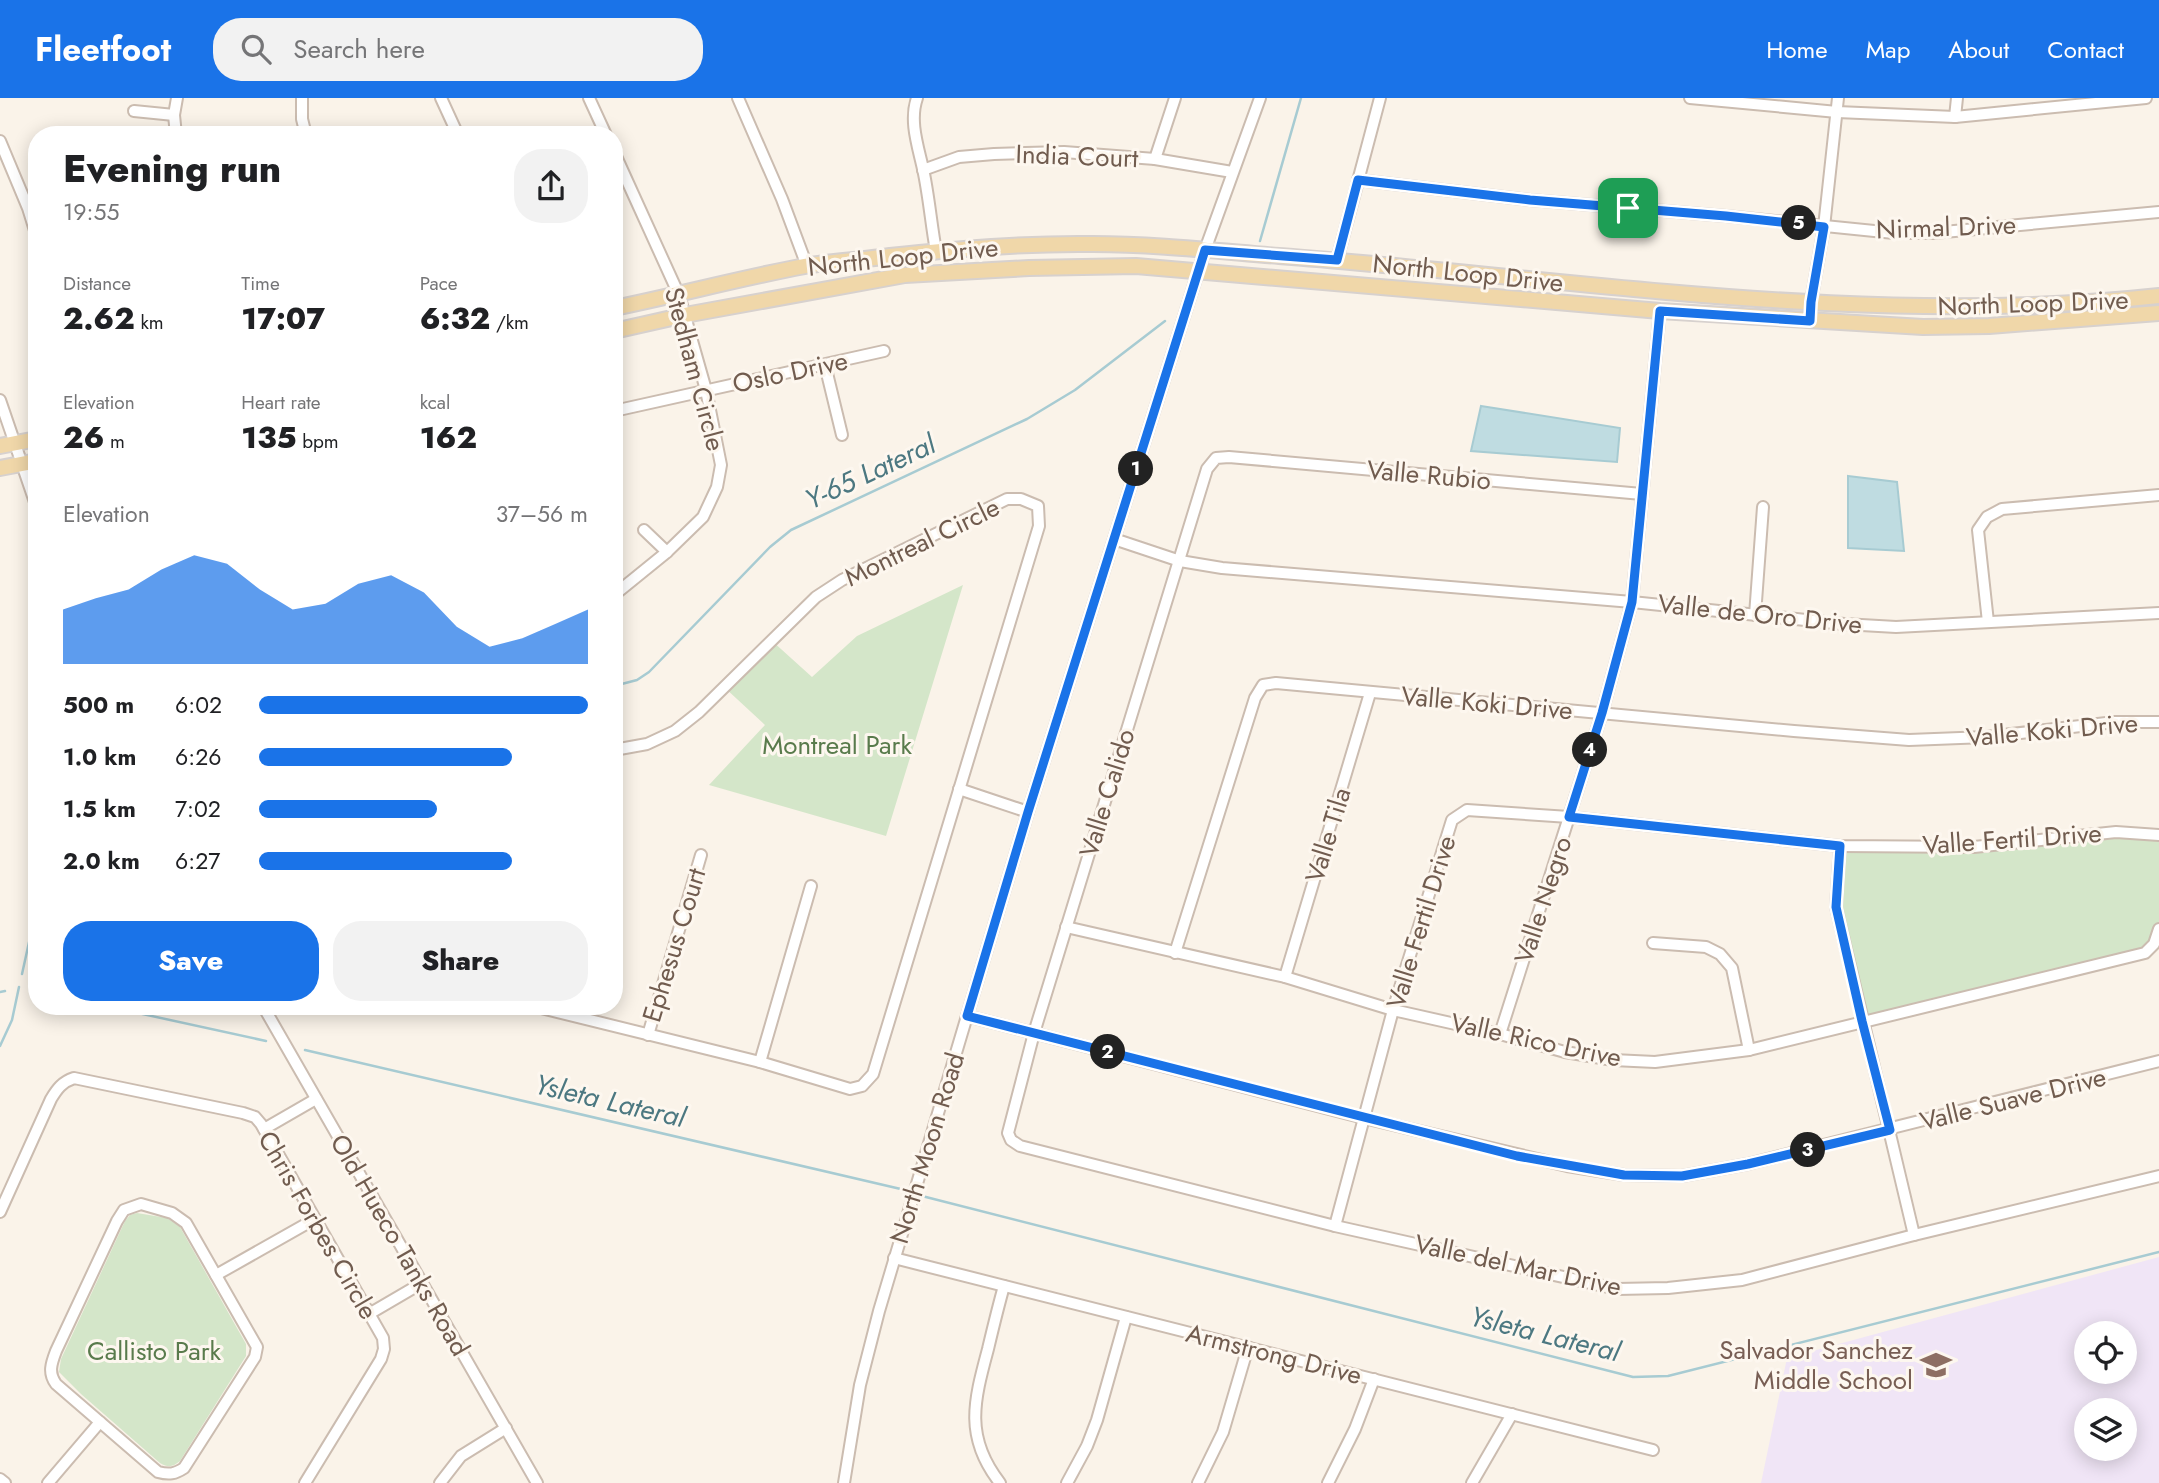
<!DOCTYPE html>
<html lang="en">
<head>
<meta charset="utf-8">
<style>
  body { margin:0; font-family:Jost,sans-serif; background:#f2f2f2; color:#202124; height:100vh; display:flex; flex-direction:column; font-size:26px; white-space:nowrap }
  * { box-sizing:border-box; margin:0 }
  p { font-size:23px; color:#757577 }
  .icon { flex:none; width:38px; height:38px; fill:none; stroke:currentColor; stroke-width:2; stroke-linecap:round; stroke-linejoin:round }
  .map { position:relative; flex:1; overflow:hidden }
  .side { position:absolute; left:28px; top:28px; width:595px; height:889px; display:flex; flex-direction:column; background:#fff; border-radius:28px; box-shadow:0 4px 18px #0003 }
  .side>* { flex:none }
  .fabs { position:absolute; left:2074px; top:1223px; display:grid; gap:14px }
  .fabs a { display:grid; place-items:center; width:63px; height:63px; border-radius:50%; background:#fff; box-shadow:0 4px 18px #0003; font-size:35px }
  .pin { position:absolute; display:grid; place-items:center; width:60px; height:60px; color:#fff; margin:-30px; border-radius:14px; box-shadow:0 4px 10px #0006 }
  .km { position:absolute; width:35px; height:35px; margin:-18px; border-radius:50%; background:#222; color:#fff; font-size:19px; line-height:35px; text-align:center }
  .round { display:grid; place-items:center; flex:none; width:74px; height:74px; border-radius:28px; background:#f2f2f2 }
  .head { display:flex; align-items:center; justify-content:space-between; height:119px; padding:0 35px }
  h1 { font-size:38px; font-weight:800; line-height:52px }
  .figures { display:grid; grid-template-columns:repeat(3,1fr); gap:10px; height:119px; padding:7px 35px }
  .figures div { display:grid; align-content:center }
  .figures b { font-size:30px; font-weight:800 }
  .figures small { font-size:19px; font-weight:400 }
  .figures p { font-size:19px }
  .chart { height:196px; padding:14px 35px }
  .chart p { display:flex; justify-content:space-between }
  .chart svg { width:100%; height:126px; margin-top:7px; fill:#1a73e8; opacity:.7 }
  .action { display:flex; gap:14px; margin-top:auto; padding:14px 35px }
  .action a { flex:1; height:80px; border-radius:28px; background:#1a73e8; color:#fff; font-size:28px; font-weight:800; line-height:80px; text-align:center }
  .action a+a { background:#f2f2f2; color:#202124 }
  ul { padding:0 35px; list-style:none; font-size:23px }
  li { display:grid; grid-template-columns:112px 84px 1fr; align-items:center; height:52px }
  li i { height:18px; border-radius:9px; background:#1a73e8 }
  header { display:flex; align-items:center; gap:42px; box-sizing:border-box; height:98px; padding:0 35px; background:#1a73e8; color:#fff }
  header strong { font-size:33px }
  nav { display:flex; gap:38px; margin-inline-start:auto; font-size:24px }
  .search { width:490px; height:63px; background:#f2f2f2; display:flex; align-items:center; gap:18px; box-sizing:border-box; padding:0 24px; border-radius:28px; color:#757577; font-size:26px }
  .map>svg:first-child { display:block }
  .education { fill:#f0e5f6; fill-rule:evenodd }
  .green { fill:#d4e6c9 }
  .water { fill:#bfdce1; stroke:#a7cbd2; stroke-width:2 }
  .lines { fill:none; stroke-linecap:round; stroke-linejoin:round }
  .stream { stroke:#a7cbd2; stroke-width:2.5 }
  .minor-casing { stroke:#cbbcb0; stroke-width:14 }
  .major-casing { stroke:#d7d1ce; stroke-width:18 }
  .minor { stroke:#fff; stroke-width:10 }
  .major { stroke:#f0d7a9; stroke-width:14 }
  .route-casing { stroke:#fff; stroke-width:14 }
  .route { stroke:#1a73e8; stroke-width:9 }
  .labels { text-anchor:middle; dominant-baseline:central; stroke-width:6; stroke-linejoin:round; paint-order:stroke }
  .street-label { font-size:26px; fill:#715c4f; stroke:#fdf7ef }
  .park-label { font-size:26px; fill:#597b4c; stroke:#fdf7ef }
  .education-label { font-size:26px; fill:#785e54; stroke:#fdf7ef; text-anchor:end }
  .water-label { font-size:28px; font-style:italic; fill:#4c7881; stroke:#fdf7ef }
</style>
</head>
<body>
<header>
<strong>Fleetfoot</strong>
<div class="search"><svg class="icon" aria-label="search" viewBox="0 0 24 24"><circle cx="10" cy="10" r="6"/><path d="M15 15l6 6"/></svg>Search here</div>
<nav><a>Home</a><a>Map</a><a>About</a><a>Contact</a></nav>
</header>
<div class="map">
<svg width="2159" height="1385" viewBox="0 0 2159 1385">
  <rect width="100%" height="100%" fill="#faf3e9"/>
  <!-- education -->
  <path class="education" d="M2159 1159V1385H1761L1787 1260ZM2086 1236H2124V1274H2086ZM2086 1312H2124V1351H2086Z"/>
  <!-- green -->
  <g class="green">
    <path d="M963 487 886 738 709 687 765 627 724 589 771 542 812 579 857 538Z"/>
    <path d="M2116 734 2159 737V831L2145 855 1862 923 1836 809 1840 748 1974 749Z"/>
    <path d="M137 1115 167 1120 180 1129 246 1246V1258L180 1363C172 1369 169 1370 160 1365L81 1296 59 1274 61 1261 125 1123 130 1117Z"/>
  </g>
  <!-- water -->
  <g class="water">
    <path d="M1481 308 1620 330 1617 364 1471 353Z"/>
    <path d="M1848 378 1897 384 1904 453 1848 450Z"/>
  </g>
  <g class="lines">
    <!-- stream -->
    <g class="stream">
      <path d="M1260 143 1301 0"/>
      <path d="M614 588 637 582 649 574 770 449 791 432 1027 321 1075 292 1165 223"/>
      <path d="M22 876 37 808"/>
      <path d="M0 894 5 893"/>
      <path d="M106 908 266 943"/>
      <path d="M0 948 12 922 19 889"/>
      <path d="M305 952 905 1092"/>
      <path d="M922 1098 1633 1279 1668 1278 2159 1154"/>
    </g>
    <defs>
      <g id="minor">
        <path d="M302 0V21L306 37"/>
        <path d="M441 0 458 37"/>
        <path d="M589 0 606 37"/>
        <path d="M738 0 782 101 807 168"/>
        <path d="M917 0C909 23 918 48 923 71 929 98 931 126 936 153"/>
        <path d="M1690 0 1837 14 1955 19 2146 0"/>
        <path d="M134 13 174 17"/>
        <path d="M1955 19 1957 0"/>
        <path d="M176 37 174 17 177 0"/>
        <path d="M0 43 28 110 37 139"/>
        <path d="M614 54 679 197 706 292 721 367 717 389 703 419 667 454 614 497"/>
        <path d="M1155 61 1175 0"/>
        <path d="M923 72 959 59 994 56 1064 54 1155 61 1232 74"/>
        <path d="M1358 82 1530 102 1726 118 1894 135H1933L2159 114"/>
        <path d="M1337 162 1380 0"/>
        <path d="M1810 223 1811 204 1824 129 1838 0"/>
        <path d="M825 267 842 337"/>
        <path d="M0 302 37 410"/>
        <path d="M614 313 884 253"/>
        <path d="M1642 396 1229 359 1216 360 1207 371 1034 935 1008 1035 1011 1042 1020 1048 1335 1128 1617 1191 1668 1190 1742 1182 1914 1137 2159 1078"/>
        <path d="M644 432 667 454"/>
        <path d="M1114 441 1180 463 1222 470 1632 504 1844 526 1896 529 2159 515"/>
        <path d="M1755 517 1763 409"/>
        <path d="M1988 524 1978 432 1987 419 2002 411 2159 397"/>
        <path d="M959 691 1028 714"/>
        <path d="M1840 748 1836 809 1914 1137"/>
        <path d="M1066 829 1285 879 1393 912 1500 936 1565 954 1613 962 1655 964 1749 952 2145 855 2154 846 2159 831"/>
        <path d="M1653 845 1706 849 1720 856 1732 870 1749 952"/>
        <path d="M1175 855 1255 600 1263 587 1276 585 1794 633 1909 642 1986 639 2115 624H2159"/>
        <path d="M1285 879 1370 595"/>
        <path d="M263 908 537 1385"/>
        <path d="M533 908 760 964 850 991 862 988 873 976 1039 428 1038 408 1021 401H1007L842 482 816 499 699 614 675 633 647 646 614 652"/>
        <path d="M967 918 1364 1020 1567 1068 1624 1077 1682 1078 1748 1066 2159 963"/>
        <path d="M1500 936 1602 615 1632 504 1660 213"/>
        <path d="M648 937 701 757"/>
        <path d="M760 964 811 788"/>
        <path d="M264 1031 316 1001"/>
        <path d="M141 1106 172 1115 186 1125 257 1249 255 1259 184 1370C175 1376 169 1377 158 1374L56 1286C48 1275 51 1266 56 1253L117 1123 124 1112Z"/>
        <path d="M0 1114 51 1001C57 991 62 984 74 980L243 1015 255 1019 261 1026 383 1240 384 1251 381 1261 305 1385"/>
        <path d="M1335 1128 1393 912 1452 722 1467 712 1569 719 1840 748 1974 749 2116 734 2159 737"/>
        <path d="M894 1160 1653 1352"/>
        <path d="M216 1177 315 1121"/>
        <path d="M369 1216 422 1185"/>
        <path d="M0 1381 5 1385"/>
        <path d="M48 1385 100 1324"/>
        <path d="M440 1385 461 1358 506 1330"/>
        <path d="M844 1385 860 1287 879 1213 967 918 1028 714 1205 152 1260 0"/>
        <path d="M1000 1385C964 1339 974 1303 988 1251 993 1230 998 1209 1004 1188"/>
        <path d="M1067 1385 1087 1348 1097 1322 1126 1219"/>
        <path d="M1198 1385 1223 1334 1248 1249"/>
        <path d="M1328 1385 1355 1331 1374 1281"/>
        <path d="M1472 1385 1512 1316"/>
      </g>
      <g id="major">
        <path d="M614 210C678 197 741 180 805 168 833 163 862 162 890 158 958 151 1025 145 1093 146 1155 146 1217 153 1279 158 1572 180 1865 230 2159 198"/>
        <path d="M614 233 685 217 905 177 1029 170 1136 168 1660 213 1923 229 1989 228 2159 215"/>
        <path d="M0 348 37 341"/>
        <path d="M0 370 37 363"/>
      </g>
    </defs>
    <!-- minor casing -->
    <use href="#minor" class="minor-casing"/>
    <!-- major casing -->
    <use href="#major" class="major-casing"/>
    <!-- minor -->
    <use href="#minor" class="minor"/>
    <!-- major -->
    <use href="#major" class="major"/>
  </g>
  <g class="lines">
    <defs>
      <path id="route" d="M1358 82 1530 102 1726 118 1824 129 1811 204 1810 223 1660 213 1632 504 1602 615 1569 719 1840 748 1836 809 1862 923 1890 1032 1748 1066 1682 1078 1624 1077 1517 1058 967 918 1028 714 1205 152 1337 162Z"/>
    </defs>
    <!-- route casing -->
    <use href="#route" class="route-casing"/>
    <!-- route -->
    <use href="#route" class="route"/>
  </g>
  <!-- icons -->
  <defs>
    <symbol id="school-bare" viewBox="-9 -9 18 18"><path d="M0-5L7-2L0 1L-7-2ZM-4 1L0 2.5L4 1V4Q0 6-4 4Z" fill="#8d6e63" stroke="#fdf7ef" stroke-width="2.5" paint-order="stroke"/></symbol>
  </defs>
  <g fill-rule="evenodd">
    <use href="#school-bare" x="1914" y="1245" width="44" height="44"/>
  </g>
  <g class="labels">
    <!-- street labels -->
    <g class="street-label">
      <text transform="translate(1077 58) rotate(2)">India Court</text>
      <text transform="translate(1946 129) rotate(-2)">Nirmal Drive</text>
      <text transform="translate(903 159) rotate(-6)">North Loop Drive</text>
      <text transform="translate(1468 175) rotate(6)">North Loop Drive</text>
      <text transform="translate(2033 205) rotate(-2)">North Loop Drive</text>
      <text transform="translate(695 271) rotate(75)">Stedham Circle</text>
      <text transform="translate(790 274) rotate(-12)">Oslo Drive</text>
      <text transform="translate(1429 377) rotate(5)">Valle Rubio</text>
      <text transform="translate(922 444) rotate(-26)">Montreal Circle</text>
      <text transform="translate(1760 516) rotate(6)">Valle de Oro Drive</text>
      <text transform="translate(1487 605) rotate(5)">Valle Koki Drive</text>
      <text transform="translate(2052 632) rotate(-5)">Valle Koki Drive</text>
      <text transform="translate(1107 695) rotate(-73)">Valle Calido</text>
      <text transform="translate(1328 737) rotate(-73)">Valle Tila</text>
      <text transform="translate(2012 741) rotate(-4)">Valle Fertil Drive</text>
      <text transform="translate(1543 802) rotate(-72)">Valle Negro</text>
      <text transform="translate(1421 824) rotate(-73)">Valle Fertil Drive</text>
      <text transform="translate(674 847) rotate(-73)">Ephesus Court</text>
      <text transform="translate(1536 942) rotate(12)">Valle Rico Drive</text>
      <text transform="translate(2013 1001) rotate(-14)">Valle Suave Drive</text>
      <text transform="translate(927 1050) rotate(-73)">North Moon Road</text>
      <text transform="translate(318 1127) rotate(60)">Chris Forbes Circle</text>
      <text transform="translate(400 1147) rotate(60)">Old Hueco Tanks Road</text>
      <text transform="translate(1518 1167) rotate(12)">Valle del Mar Drive</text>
      <text transform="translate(1274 1256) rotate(14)">Armstrong Drive</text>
    </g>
    <!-- park labels -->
    <g class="park-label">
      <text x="837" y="647">Montreal Park</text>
      <text x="154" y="1253">Callisto Park</text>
    </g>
    <!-- education labels -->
    <g class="education-label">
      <text x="1913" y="1252">Salvador Sanchez<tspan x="1913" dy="30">Middle School</tspan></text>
    </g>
    <!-- water labels -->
    <g class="water-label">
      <text transform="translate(870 374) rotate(-25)">Y-65 Lateral</text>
      <text transform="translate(610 1003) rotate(13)">Ysleta Lateral</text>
      <text transform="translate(1545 1236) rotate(14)">Ysleta Lateral</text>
    </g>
  </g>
</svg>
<div class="fabs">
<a><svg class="icon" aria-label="locate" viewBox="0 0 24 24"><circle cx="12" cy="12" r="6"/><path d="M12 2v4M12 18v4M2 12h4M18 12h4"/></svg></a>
<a><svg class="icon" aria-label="layers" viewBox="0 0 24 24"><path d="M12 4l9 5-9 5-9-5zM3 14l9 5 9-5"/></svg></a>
</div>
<div class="pin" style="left:1628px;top:110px;background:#1e9e55"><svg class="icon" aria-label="arrive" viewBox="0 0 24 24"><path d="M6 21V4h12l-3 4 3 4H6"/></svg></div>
<b class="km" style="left:1136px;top:371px">1</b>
<b class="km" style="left:1108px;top:954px">2</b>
<b class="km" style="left:1808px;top:1052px">3</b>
<b class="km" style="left:1590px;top:652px">4</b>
<b class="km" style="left:1799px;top:125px">5</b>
<section class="side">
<div class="head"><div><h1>Evening run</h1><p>19:55</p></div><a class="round"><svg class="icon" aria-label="share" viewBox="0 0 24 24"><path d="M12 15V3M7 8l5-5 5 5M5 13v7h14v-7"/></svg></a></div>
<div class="figures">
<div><p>Distance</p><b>2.62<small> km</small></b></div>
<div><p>Time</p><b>17:07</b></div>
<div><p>Pace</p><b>6:32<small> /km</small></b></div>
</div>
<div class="figures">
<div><p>Elevation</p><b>26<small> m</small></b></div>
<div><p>Heart rate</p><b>135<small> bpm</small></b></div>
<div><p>kcal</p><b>162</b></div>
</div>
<div class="chart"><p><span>Elevation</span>37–56 m</p>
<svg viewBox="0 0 160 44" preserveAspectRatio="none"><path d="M0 44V25L10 21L20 18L30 11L40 6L50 9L60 18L70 25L80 23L90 16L100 13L110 19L120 31L130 38L140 35L150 30L160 25V44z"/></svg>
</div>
<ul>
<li><b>500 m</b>6:02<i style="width:100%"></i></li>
<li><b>1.0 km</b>6:26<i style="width:77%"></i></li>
<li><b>1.5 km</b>7:02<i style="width:54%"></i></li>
<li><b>2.0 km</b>6:27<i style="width:77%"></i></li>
</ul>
<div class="action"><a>Save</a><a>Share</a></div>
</section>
</div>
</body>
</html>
